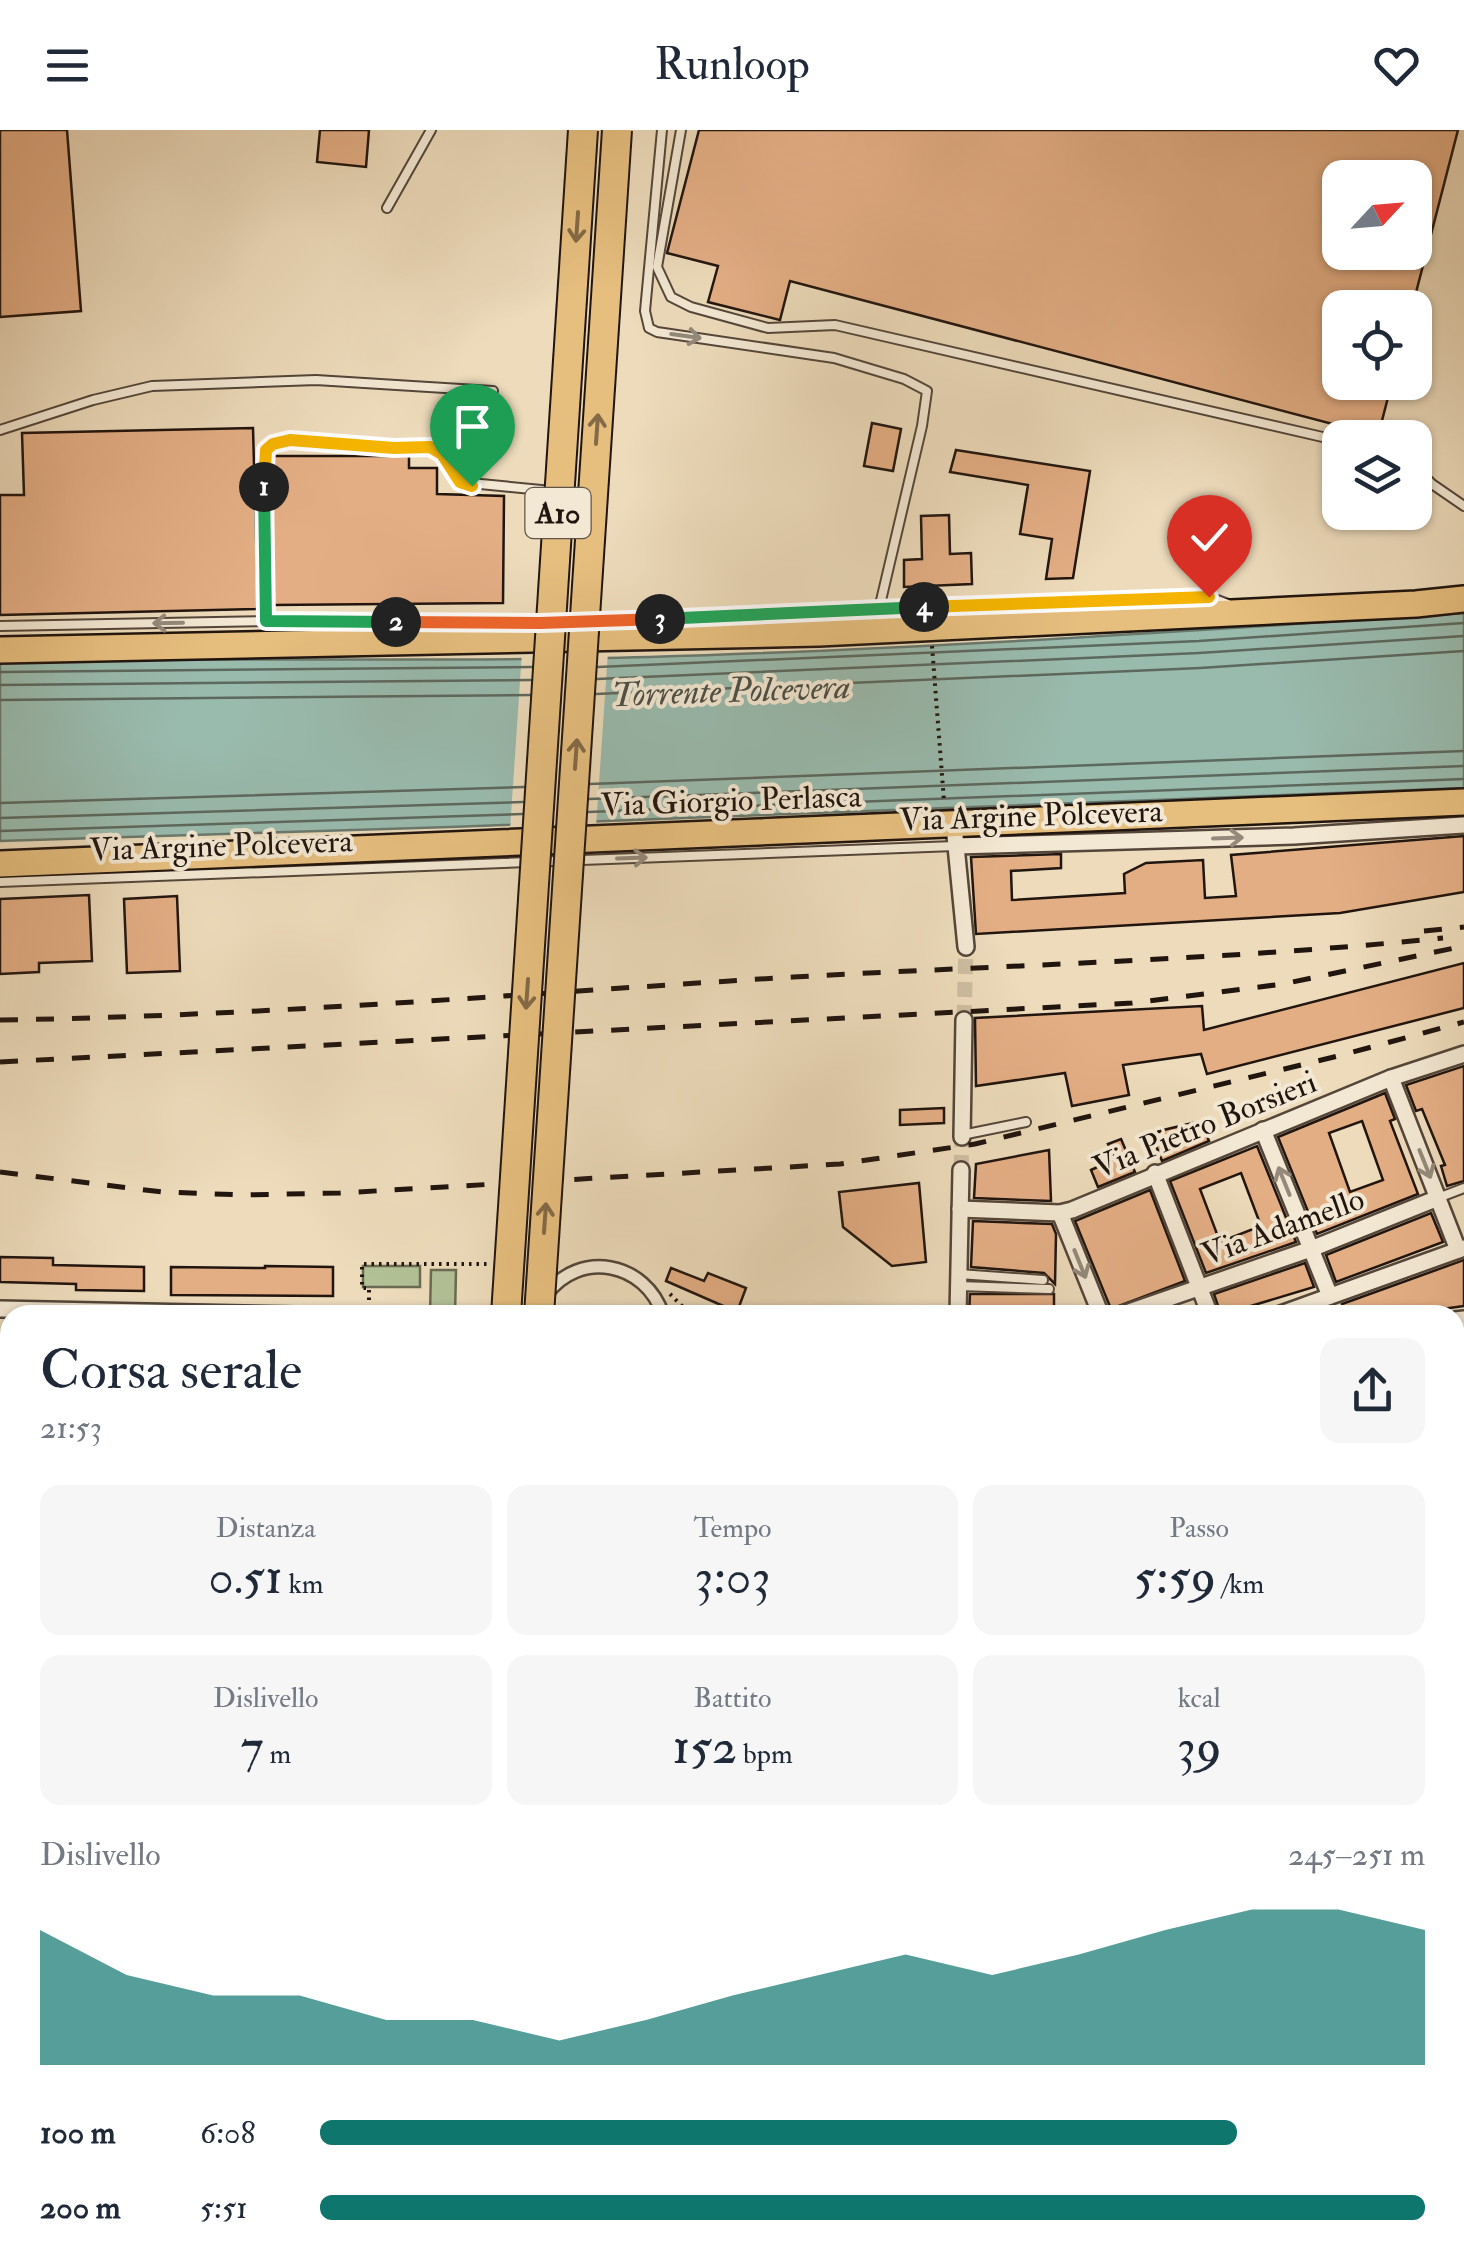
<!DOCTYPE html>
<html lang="it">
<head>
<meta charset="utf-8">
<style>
  body { margin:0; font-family:"IM FELL Double Pica",serif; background:#f6f6f7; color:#1f2937; height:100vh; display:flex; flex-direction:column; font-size:38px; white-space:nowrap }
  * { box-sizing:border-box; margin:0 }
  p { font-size:32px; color:#747a83 }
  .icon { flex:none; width:55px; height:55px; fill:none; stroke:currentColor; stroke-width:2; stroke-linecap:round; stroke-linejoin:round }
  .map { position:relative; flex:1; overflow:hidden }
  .side { position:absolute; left:0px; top:1175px; width:1465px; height:962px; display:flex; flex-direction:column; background:#fff; border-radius:30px 30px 0 0; box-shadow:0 2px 8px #0004 }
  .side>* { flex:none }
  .needle { width:65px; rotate:64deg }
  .buttons { position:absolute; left:1322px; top:30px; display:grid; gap:20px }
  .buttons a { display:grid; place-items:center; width:110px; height:110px; border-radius:20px; background:#fff; box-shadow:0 2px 8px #0004; font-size:50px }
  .pin { position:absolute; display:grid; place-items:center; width:85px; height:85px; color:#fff; margin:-102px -42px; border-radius:50% 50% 50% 0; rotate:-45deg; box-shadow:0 0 10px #0007 }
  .pin .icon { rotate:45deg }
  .km { position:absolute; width:50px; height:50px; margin:-25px; border-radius:50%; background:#222; color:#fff; font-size:28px; line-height:50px; text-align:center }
  .round { display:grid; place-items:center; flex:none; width:105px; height:105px; border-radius:20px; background:#f6f6f7 }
  .overview { display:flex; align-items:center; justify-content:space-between; height:170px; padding:0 40px }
  h1 { font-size:55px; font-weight:600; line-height:75px }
  .metrics { display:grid; grid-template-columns:repeat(3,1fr); gap:15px; height:170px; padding:10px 40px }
  .metrics div { display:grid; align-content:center; border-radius:20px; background:#f6f6f7; text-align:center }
  .metrics b { font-size:50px; font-weight:600 }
  .metrics small { font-size:28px; font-weight:400 }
  .metrics p { font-size:28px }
  .chart { height:280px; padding:20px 40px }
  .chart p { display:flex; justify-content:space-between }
  .chart svg { width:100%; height:180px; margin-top:10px; fill:#0f766e; opacity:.7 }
  ul { padding:0 40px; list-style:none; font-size:32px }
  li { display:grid; grid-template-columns:160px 120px 1fr; align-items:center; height:75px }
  li i { height:25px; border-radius:12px; background:#0f766e }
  header { display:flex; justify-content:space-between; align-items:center; height:130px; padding:0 40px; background:#fff; font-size:45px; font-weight:600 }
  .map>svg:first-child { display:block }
  .green { fill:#b2c196; stroke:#6a6b52; stroke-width:2.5 }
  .water { fill:#99bbae; stroke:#69796e; stroke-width:2.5 }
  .pier { fill:#eddbbb }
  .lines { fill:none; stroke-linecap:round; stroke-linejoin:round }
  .shore { stroke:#5d685e; stroke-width:2.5 }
  .building { fill:#e4ae85; stroke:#21150f; stroke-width:2.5; fill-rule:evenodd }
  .minor-tunnel { stroke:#cebda1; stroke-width:15; stroke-dasharray:15 8; stroke-linecap:butt }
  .service-casing { stroke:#54463a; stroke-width:12 }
  .pedestrian-casing { stroke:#54463a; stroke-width:16 }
  .minor-casing { stroke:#54463a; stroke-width:20 }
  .secondary-casing { stroke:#21150f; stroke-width:28 }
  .primary-casing { stroke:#21150f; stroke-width:30 }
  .motorway-casing { stroke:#21150f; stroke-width:32 }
  .path { stroke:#21150f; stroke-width:4; stroke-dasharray:2.5 5; stroke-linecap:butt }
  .service { stroke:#f3e8d3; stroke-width:8 }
  .pedestrian { stroke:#f3e8d3; stroke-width:11 }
  .minor { stroke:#f3e8d3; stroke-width:15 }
  .secondary { stroke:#f3e8d3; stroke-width:22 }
  .primary { stroke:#e6be7e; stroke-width:25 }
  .motorway { stroke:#e6be7e; stroke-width:28 }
  .rail { stroke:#21150f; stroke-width:5; stroke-dasharray:18 18; stroke-linecap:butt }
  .motorway-bridge-casing { stroke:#21150f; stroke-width:32; stroke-linecap:butt }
  .motorway-bridge { stroke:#e6be7e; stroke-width:28 }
  .oneway { stroke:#846a46 }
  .oneway2 { stroke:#94897b }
  .split-1-casing { stroke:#fff; stroke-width:20 }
  .split-2-casing { stroke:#fff; stroke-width:20 }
  .split-3-casing { stroke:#fff; stroke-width:20 }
  .split-4-casing { stroke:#fff; stroke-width:20 }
  .split-5-casing { stroke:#fff; stroke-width:20 }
  .split-1 { stroke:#f5b400; stroke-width:12 }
  .split-2 { stroke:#22a559; stroke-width:12 }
  .split-3 { stroke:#f0652b; stroke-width:12 }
  .split-4 { stroke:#22a559; stroke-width:12 }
  .split-5 { stroke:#f5b400; stroke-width:12 }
  .labels { text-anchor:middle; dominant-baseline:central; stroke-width:8; stroke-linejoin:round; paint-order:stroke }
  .shield { fill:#f3e8d3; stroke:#60544a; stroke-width:2.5 }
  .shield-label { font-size:30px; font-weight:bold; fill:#21150f }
  .street-label { font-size:32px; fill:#21150f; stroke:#f3e8d3 }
  .water-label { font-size:35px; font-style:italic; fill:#4b4f47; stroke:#f3e8d3 }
</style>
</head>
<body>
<header><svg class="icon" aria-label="menu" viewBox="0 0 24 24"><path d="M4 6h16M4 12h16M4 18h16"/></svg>Runloop<svg class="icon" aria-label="heart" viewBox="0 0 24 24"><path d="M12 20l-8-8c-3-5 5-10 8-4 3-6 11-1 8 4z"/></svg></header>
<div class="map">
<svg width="1464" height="2137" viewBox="0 0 1464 2137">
  <rect width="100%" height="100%" fill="#eddbbb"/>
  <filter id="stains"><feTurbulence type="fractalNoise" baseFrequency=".002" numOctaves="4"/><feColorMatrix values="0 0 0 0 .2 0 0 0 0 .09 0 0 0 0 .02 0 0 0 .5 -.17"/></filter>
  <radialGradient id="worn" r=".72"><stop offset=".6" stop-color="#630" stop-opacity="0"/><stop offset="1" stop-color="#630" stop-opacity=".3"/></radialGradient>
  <!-- green -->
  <g class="green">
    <rect x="363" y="1136" width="57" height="21"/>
    <path d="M431 1140H456L455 1185H430Z"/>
    <path d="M580 2128H1020L1027 2137H560Z"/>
  </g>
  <!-- water -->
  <path class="water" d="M1464 483V658L451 697 0 711V532C216 526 433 533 649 527 921 519 1193 501 1464 483Z"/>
  <!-- pier -->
  <path class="pier" d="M522 522H608L596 697 510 700Z"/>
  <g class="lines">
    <!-- shore -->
    <g class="shore">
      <path d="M598 537 1199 511 1464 493"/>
      <path d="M0 542 532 537"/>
      <path d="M597 549 1199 523 1464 506"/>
      <path d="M0 555 531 550"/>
      <path d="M596 564 1200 538 1464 521"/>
      <path d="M0 570 530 565"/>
      <path d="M590 654 1464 621"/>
      <path d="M589 669 1464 636"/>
      <path d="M0 673 524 657"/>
      <path d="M588 682 1464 649"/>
      <path d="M0 688 523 672"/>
      <path d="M0 701 522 684"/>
    </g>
  </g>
  <!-- building -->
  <g class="building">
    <path d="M0 0H67L81 181 0 187Z"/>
    <path d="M320 0H369L366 37 317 32Z"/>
    <path d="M699 0H1458L1412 178H1340V252H1392L1378 306 790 151 780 190 708 172 718 136 667 123ZM1340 48H1415V122H1340Z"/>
    <path d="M872 293 901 299 893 341 864 336Z"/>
    <path d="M253 298 258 479 0 485V365H24L22 303Z"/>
    <path d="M956 320 1090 341 1073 448 1046 449 1052 409 1020 404 1028 355 950 342Z"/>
    <path d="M271 326H409V338H437V364L504 366 503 473 273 475Z"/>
    <path d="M949 385 950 424 971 423 972 454 904 457V430L922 429 921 386Z"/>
    <path d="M1464 706V762L1340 783 976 804 971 727 1061 724V738L1011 741 1012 770 1125 763 1124 744 1146 733 1203 730 1205 768 1236 766 1231 725Z"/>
    <path d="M89 765 92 831 39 833V842L0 844V769Z"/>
    <path d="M177 766 180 841 127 843 124 769Z"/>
    <path d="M1464 833V878L1207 944 1201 924 1123 935 1129 965 1072 976 1065 943 976 956 975 888 1202 876 1204 900Z"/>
    <path d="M1464 936V1051L1447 1056 1441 1036 1445 1035 1422 979 1416 981 1406 955Z"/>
    <path d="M1385 963 1395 989 1390 991 1418 1064 1317 1104 1278 1007ZM1362 991 1383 1050 1350 1062 1329 1003Z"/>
    <path d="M944 978V993L900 995V980Z"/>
    <path d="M1201 991 1209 1011 1162 1031 1151 1003Z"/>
    <path d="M1121 1009 1135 1042 1098 1057 1091 1040 1115 1029 1108 1014Z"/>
    <path d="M1257 1016 1296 1112 1206 1143 1170 1051ZM1241 1043 1261 1096 1220 1112 1200 1059Z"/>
    <path d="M1049 1020 1051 1071 974 1068 976 1034Z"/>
    <path d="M919 1053 926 1132 892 1136 843 1097 839 1062Z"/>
    <path d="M1150 1060 1185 1151 1111 1179 1075 1091Z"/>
    <path d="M1431 1083 1443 1112 1336 1152 1326 1125Z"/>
    <path d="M973 1091 1052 1094 1056 1104 1055 1154 1044 1143 971 1137Z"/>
    <path d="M0 1127 53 1128V1135L144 1137V1161L76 1160V1154L0 1152Z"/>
    <path d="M1464 1130V1176L1399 1185H1346L1342 1174Z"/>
    <path d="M1305 1133 1314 1157 1221 1185 1214 1164Z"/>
    <path d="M265 1136 333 1137V1166L171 1165V1137L265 1138Z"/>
    <path d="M671 1138 704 1151 708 1143 746 1158 737 1182 666 1151Z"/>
    <path d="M970 1164H1054V1185H969Z"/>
  </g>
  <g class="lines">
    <!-- minor-tunnel -->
    <g class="minor-tunnel">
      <path d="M964 890 966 817"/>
      <path d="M961 1040 962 1007"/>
    </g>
    <defs>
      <g id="service">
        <path d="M662 0 645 181 649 198 657 202 834 228 904 249 927 261 922 296 879 479"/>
        <path d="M681 0 657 137 671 167 691 177 768 198 835 195 1340 311"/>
        <path d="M387 78 431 0"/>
        <path d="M0 300 93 270 152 256 316 250 493 261"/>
        <path d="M1415 337 1432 354 1464 376"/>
        <path d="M266 491 263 327C267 314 278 313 289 310L393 318 430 317 442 324 460 352 552 361"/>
        <path d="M559 492 1209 467 1228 474"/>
        <path d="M0 496 266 491 545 493"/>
        <path d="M0 752 955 716"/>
        <path d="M962 1005 1026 992"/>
        <path d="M1438 1068 1464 1058"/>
        <path d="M959 1144 1043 1150"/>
        <path d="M959 1156 1049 1159"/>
      </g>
      <g id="pedestrian">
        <path d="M931 497 941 477"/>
        <path d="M546 1165C579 1119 646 1132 663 1185"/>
      </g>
      <g id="minor">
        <path d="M955 706 966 817"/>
        <path d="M956 716 1294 706 1464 695"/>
        <path d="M1391 948 1458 1120"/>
        <path d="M1263 1000 1330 1166"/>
        <path d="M962 1007 964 890"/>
        <path d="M1155 1043 1210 1185"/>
        <path d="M960 1079 1060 1083 1072 1080 1391 948 1464 924"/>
        <path d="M1060 1083 1101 1185"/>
        <path d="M0 1179 295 1185"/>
        <path d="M958 1185 961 1040"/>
        <path d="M1120 1185 1311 1119 1438 1068"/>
        <path d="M1278 1185 1464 1118"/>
        <path d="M1455 1190 1464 1189"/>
        <path d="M1455 1591H1464"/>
        <path d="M1455 1700 1464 1697"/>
        <path d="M0 1811H10"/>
        <path d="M1455 1836H1464"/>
        <path d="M1455 1905 1464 1906"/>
        <path d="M1455 1958H1464"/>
        <path d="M8 2049 10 2045"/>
        <path d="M526 2137 532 2128"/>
      </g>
      <g id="secondary">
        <path d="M0 1293H10"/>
        <path d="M1455 1310H1464"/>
      </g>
      <g id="primary">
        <path d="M0 520 819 503 1416 474 1464 469"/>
        <path d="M0 734 1464 672"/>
      </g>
      <g id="motorway">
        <path d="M1455 2024 1464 2030"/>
        <path d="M1455 2118 1464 2124"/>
        <path d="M144 2128 154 2137"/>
        <path d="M300 2137 314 2128"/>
        <path d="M367 2137 377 2128"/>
        <path d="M397 2137 409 2128"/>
      </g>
    </defs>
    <!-- service casing -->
    <use href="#service" class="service-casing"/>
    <!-- pedestrian casing -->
    <use href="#pedestrian" class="pedestrian-casing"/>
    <!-- minor casing -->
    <use href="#minor" class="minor-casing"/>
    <!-- secondary casing -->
    <use href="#secondary" class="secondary-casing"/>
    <!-- primary casing -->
    <use href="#primary" class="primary-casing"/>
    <!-- motorway casing -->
    <use href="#motorway" class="motorway-casing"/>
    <!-- path -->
    <g class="path">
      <path d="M932 516 944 671"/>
      <path d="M670 1164 691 1185"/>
      <path d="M369 1185V1158H362V1134H487"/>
      <path d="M976 2128 995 2133 1007 2128"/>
      <path d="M1187 2128 1200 2137"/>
      <path d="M1409 2128 1423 2137"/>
      <path d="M906 2137 919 2128"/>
      <path d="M1222 2137 1245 2128"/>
    </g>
    <!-- service -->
    <use href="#service" class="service"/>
    <!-- pedestrian -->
    <use href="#pedestrian" class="pedestrian"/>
    <!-- minor -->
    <use href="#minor" class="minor"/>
    <!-- secondary -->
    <use href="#secondary" class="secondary"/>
    <!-- primary -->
    <use href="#primary" class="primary"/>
    <!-- motorway -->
    <use href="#motorway" class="motorway"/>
    <!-- rail -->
    <g class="rail">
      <path d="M1424 801 1464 797"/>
      <path d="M0 890C264 886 529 863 793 847 1010 835 1227 830 1443 808"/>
      <path d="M0 932 1132 873 1283 854 1464 816"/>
      <path d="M0 1042 162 1062 243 1065 340 1063 840 1034 975 1014 1342 925 1464 892"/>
    </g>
    <defs>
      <g id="motorway-bridge">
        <path d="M506 1185 583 0"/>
        <path d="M539 1185 617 0"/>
      </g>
    </defs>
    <!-- motorway-bridge casing -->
    <use href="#motorway-bridge" class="motorway-bridge-casing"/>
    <!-- motorway-bridge -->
    <use href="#motorway-bridge" class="motorway-bridge"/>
  </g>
  <!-- one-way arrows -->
  <defs><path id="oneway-shaft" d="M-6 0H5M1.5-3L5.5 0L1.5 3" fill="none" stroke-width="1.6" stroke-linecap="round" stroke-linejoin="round" transform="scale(2.5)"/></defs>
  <g class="oneway">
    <use href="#oneway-shaft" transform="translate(577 97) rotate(94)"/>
    <use href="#oneway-shaft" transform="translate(597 299) rotate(-86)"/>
    <use href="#oneway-shaft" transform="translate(576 624) rotate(-86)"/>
    <use href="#oneway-shaft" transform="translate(527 864) rotate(94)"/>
    <use href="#oneway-shaft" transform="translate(545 1088) rotate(-86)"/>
  </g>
  <g class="oneway2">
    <use href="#oneway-shaft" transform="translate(686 206) rotate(8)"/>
    <use href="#oneway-shaft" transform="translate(168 493) rotate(179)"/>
    <use href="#oneway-shaft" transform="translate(1228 708) rotate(-2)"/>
    <use href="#oneway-shaft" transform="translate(632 728) rotate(-2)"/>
    <use href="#oneway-shaft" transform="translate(1425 1034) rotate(68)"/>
    <use href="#oneway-shaft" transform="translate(1284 1051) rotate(-112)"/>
    <use href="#oneway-shaft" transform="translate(1080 1134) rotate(68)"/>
  </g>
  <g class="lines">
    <defs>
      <path id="split-1" d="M264 357 266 320 273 314 290 310 394 318 430 317 442 324 460 352 472 356"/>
      <path id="split-2" d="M264 357 266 491 396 492"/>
      <path id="split-3" d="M396 492 540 493 660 489"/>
      <path id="split-4" d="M660 489 924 477"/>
      <path id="split-5" d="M924 477 1209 467"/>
    </defs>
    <!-- split-1 casing -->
    <use href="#split-1" class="split-1-casing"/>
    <!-- split-2 casing -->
    <use href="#split-2" class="split-2-casing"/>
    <!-- split-3 casing -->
    <use href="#split-3" class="split-3-casing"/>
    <!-- split-4 casing -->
    <use href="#split-4" class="split-4-casing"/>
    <!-- split-5 casing -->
    <use href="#split-5" class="split-5-casing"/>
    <!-- split-1 -->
    <use href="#split-1" class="split-1"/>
    <!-- split-2 -->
    <use href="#split-2" class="split-2"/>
    <!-- split-3 -->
    <use href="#split-3" class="split-3"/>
    <!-- split-4 -->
    <use href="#split-4" class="split-4"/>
    <!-- split-5 -->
    <use href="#split-5" class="split-5"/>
  </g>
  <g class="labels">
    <!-- shield labels -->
    <rect class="shield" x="525.5" y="358" width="65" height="50" rx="8"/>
    <g class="shield-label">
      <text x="558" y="383">A10</text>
    </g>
    <!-- street labels -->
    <g class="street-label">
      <text transform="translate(731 671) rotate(-2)">Via Giorgio Perlasca</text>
      <text transform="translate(1031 686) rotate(-2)">Via Argine Polcevera</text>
      <text transform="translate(221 716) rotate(-2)">Via Argine Polcevera</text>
      <text transform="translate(1205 995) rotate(-22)">Via Pietro Borsieri</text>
      <text transform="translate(1283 1097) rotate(-20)">Via Adamello</text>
    </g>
    <!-- water labels -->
    <g class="water-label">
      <text transform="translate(731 561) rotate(-2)">Torrente Polcevera</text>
    </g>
  </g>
  <rect width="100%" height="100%" filter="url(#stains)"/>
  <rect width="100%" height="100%" fill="url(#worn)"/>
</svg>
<div class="buttons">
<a><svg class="needle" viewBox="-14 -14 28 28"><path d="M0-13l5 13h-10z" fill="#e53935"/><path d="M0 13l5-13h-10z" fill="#747a83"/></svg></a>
<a><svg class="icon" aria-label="locate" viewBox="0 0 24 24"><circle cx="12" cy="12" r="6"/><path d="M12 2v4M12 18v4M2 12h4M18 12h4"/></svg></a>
<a><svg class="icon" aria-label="layers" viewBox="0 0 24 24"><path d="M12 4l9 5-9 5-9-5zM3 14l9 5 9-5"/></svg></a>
</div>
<div class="pin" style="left:472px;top:356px;background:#1e9e55"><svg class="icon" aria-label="arrive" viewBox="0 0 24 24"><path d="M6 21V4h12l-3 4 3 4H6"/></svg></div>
<div class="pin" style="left:1209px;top:467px;background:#d93025"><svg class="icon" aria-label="check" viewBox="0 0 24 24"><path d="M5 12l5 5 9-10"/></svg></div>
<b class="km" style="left:264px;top:357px">1</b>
<b class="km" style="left:396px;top:492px">2</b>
<b class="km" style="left:660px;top:489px">3</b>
<b class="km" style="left:924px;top:477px">4</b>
<section class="side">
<div class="overview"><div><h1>Corsa serale</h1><p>21:53</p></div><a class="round"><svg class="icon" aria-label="share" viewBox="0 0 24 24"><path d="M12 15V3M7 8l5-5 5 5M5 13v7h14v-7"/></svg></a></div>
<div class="metrics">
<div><p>Distanza</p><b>0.51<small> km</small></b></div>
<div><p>Tempo</p><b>3:03</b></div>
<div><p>Passo</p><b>5:59<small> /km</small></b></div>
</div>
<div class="metrics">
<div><p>Dislivello</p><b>7<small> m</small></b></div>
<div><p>Battito</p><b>152<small> bpm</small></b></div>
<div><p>kcal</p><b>39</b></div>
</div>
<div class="chart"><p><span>Dislivello</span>245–251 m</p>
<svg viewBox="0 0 160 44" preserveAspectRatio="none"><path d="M0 44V11L10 22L20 27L30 27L40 33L50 33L60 38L70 33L80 27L90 22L100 17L110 22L120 17L130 11L140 6L150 6L160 11V44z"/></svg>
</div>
<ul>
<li><b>100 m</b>6:08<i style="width:83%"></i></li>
<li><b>200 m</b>5:51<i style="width:100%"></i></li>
</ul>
</section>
</div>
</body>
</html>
